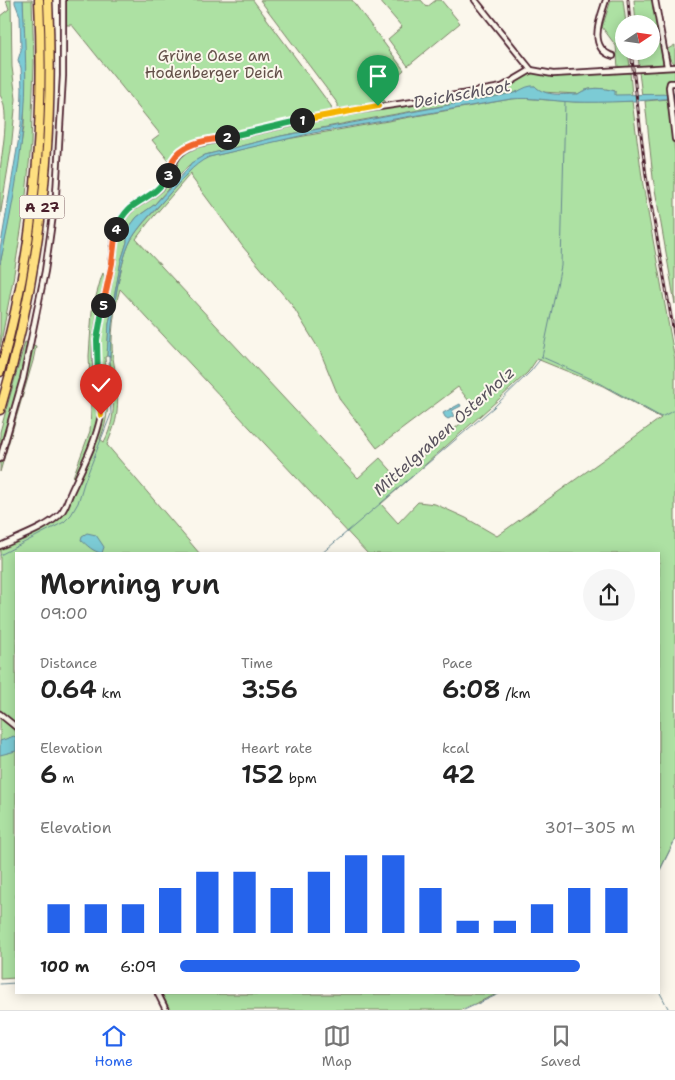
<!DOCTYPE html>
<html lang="en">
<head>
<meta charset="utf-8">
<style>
  body { margin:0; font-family:"Shantell Sans",sans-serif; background:#f6f6f6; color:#222; height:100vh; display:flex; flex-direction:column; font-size:19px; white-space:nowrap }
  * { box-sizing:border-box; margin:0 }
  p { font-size:16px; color:#767676 }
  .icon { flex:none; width:28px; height:28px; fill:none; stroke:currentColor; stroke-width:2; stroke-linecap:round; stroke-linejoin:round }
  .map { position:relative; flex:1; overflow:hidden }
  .details { position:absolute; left:15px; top:552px; width:645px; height:442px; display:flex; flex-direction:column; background:#fff; border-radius:0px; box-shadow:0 2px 12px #0003 }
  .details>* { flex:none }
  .needle { width:32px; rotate:77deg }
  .fabs { position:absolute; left:615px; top:15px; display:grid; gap:10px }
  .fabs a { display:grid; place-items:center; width:45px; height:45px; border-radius:50%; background:#fff; box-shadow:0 2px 12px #0003; font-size:25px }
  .pin { position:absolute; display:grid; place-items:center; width:42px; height:42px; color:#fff; margin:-51px -21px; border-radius:50% 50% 50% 0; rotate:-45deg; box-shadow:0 0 5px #0007 }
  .pin .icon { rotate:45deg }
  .km { position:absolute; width:25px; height:25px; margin:-12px; border-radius:50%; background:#222; color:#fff; font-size:14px; line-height:25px; text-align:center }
  .round { display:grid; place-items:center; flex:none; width:52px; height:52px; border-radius:26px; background:#f6f6f6 }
  .headline { display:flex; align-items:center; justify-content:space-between; height:85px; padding:0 25px }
  h1 { font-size:28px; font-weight:600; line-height:38px }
  .metrics { display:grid; grid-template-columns:repeat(3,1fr); gap:8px; height:85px; padding:5px 25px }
  .metrics div { display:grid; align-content:center }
  .metrics b { font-size:25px; font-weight:600 }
  .metrics small { font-size:14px; font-weight:400 }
  .metrics p { font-size:14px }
  .chart { height:140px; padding:10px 25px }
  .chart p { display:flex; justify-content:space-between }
  .chart svg { width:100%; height:90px; margin-top:5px; stroke:#2563eb; stroke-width:6 }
  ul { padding:0 25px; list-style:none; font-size:16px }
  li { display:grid; grid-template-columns:80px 60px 1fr; align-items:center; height:38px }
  li i { height:12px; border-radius:6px; background:#2563eb }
  .dock { display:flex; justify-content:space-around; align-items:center; height:70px; border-top:1px solid #e0e0e0; background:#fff; font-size:14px; color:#767676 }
  .dock a { display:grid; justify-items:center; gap:2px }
  .dock .active { color:#2563eb }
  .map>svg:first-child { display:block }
  .green { fill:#ade1a3; stroke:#7c8067; fill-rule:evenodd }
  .water { fill:#7bcbd5; stroke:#678691 }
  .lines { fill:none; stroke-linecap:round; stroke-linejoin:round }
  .stream { stroke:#678691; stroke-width:1 }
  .street-casing { stroke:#4a1f2b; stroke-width:8 }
  .highway-casing { stroke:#4a1f2b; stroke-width:11 }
  .street { stroke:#fbf7ec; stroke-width:4.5 }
  .highway { stroke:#fedf80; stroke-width:8 }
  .rail-casing { stroke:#4a1f2b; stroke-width:3 }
  .rail { stroke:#fbf7ec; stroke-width:1; stroke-dasharray:4; stroke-linecap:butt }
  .split-1-casing { stroke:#fff; stroke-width:10 }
  .split-2-casing { stroke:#fff; stroke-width:10 }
  .split-3-casing { stroke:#fff; stroke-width:10 }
  .split-4-casing { stroke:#fff; stroke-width:10 }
  .split-5-casing { stroke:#fff; stroke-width:10 }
  .split-6-casing { stroke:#fff; stroke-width:10 }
  .split-7-casing { stroke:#fff; stroke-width:10 }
  .split-1 { stroke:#f5b400; stroke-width:6 }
  .split-2 { stroke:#22a559; stroke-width:6 }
  .split-3 { stroke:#f0652b; stroke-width:6 }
  .split-4 { stroke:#22a559; stroke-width:6 }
  .split-5 { stroke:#f0652b; stroke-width:6 }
  .split-6 { stroke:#22a559; stroke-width:6 }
  .split-7 { stroke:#f5b400; stroke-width:6 }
  .labels { text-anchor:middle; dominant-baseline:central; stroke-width:4; stroke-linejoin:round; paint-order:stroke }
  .shield { fill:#fbf7ec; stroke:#7f6065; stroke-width:1 }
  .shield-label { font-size:14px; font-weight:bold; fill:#4a1f2b }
  .park-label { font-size:15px; fill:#635049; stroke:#fbf7ec }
  .water-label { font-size:16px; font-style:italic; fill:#59535e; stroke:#fbf7ec }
</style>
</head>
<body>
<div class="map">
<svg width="675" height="1010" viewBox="0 0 675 1010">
  <rect width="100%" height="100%" fill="#fbf7ec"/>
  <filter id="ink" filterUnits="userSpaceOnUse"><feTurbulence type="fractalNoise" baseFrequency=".02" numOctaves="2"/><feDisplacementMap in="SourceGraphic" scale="10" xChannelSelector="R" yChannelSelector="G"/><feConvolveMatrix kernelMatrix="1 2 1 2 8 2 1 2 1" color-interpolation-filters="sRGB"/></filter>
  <g filter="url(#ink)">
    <!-- green -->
    <g class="green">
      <path d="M6 0H11L12 67 16 99 11 150 0 217C0 203 0 188 0 173 1 154 11 112 0 95V16L9 9Z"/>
      <path d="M23 0H32L34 63 31 144 25 206 13 280 0 347V264L8 224 24 126 25 77Z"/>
      <path d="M65 0H253L331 106 332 112 194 142 185 146 169 161 152 140 160 134 72 25H66Z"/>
      <path d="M260 0H352L404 70 379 91 385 103 341 110 338 108V104Z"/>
      <path d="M379 0H421L427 7 436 0H441L460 23 408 66 388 39 402 27Z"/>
      <path d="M611 0H623L626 24H624V51H628L630 67H618L616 46 602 27Z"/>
      <path d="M634 0H654L664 62 662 65 639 66 638 51H651V24H636Z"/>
      <path d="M675 45V63L671 61 666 50Z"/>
      <path d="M675 70V81L667 82 668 96H642L639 72Z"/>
      <path d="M630 72 632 96H614L615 91C603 88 589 86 578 94L541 92 535 86C526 87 522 91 514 93L352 122 281 136 205 155 188 166 154 205 137 217 127 230V242L121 261 109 324 107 356 105 357C107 386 112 412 100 439L104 442C120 411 111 389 110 356 109 331 119 262 131 240 138 228 148 218 157 208 171 192 184 177 198 162L209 157 276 141 511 99 521 98 576 102 632 101 643 185 675 360V839L659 872V554H368L120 289C114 309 110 337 113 358 116 375 119 394 117 412 116 424 111 434 107 445L200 554H16V723L0 710V549C16 541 52 527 63 514 70 506 74 491 78 481L73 477 90 431 91 410 89 356 92 311 101 278 103 273 105 278 94 334 93 356 99 413 93 434 97 436 104 413 99 349 117 234C126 206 142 209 160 191 169 182 170 170 177 160 181 153 189 150 195 146L335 116 501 89 527 75 534 73 552 77ZM191 173 192 178 243 247 292 305 320 351 340 400 377 448 458 387 476 410 398 478 380 458 358 478 136 239 148 223ZM537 359 603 386 661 418 497 536 466 518 435 504 418 502 398 523 381 504 499 399 528 372Z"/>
      <path d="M669 99 675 154V304L653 178 645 101Z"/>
      <path d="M25 342 36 346 33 361 0 472V432Z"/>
      <path d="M0 718 16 732V978L0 979Z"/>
      <path d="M162 994H497L461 1010H170Z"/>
    </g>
    <!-- water -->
    <g class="water">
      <path d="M15 0H23C25 42 28 85 23 127 19 173 10 219 0 264V250L21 125 22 89 21 68 18 60 21 50 20 16 15 3Z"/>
      <path d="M531 86H535C545 97 564 94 578 94 589 86 603 88 615 91V95L675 94V98C641 101 607 103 573 102 552 101 531 97 511 99L313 133 209 157C192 165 182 180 170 193 157 208 141 223 131 240 118 264 110 329 110 357L107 356 109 324 121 261 127 242V230L137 217 154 205 187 170 191 163 205 155 281 136 514 93C520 91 524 87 531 86Z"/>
      <path d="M460 404 461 406 453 410 452 413 454 416 448 419 445 417 443 413Z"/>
      <path d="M87 533 96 535 104 547 102 553C93 552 87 545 81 540L82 536Z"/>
      <path d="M14 736 16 738V751L0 755V741Z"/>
    </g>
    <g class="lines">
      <!-- stream -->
      <g class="stream">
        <path d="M542 357 596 381 661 417 675 410"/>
        <path d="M321 554 494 407 531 371 542 357 561 266 565 102"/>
        <path d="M0 555 64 522 71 515 78 503 84 483 111 414 109 356"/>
        <path d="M659 872 675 840"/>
        <path d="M0 984 16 983"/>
        <path d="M659 991 669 1010"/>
        <path d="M464 1010 499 994"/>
      </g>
      <defs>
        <g id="street">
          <path d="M475 0 531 70"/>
          <path d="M606 0C600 18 587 48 613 56"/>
          <path d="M655 0 667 66"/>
          <path d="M675 83H670L669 87 675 139"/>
          <path d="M0 459 23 379 45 271 56 194 63 76V0"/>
          <path d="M0 546C17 538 49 527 61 513 66 507 68 498 71 492 82 468 96 442 101 415 99 391 94 364 97 339 100 314 107 289 112 264 114 249 113 233 121 220 130 203 150 200 162 186 178 167 167 156 196 144L339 113 433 99 502 87 531 70 553 74 571 73 675 67"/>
          <path d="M0 714 16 727"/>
          <path d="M158 994 166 1010"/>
        </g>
        <g id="highway">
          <path d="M0 372C34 252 45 125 39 0"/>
          <path d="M0 410C40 277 55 139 48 0"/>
        </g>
      </defs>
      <!-- street casing -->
      <use href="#street" class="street-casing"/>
      <!-- highway casing -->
      <use href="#highway" class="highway-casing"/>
      <!-- street -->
      <use href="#street" class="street"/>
      <!-- highway -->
      <use href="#highway" class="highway"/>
      <defs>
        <g id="rail">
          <path d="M628 0 630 24"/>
          <path d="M631 51 646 176 675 339"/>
        </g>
      </defs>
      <!-- rail casing -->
      <use href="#rail" class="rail-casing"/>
      <!-- rail -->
      <use href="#rail" class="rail"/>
    </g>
  </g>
  <g class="lines" filter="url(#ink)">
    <defs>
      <path id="split-1" d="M302 120 378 106"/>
      <path id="split-2" d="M227 137 302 120"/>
      <path id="split-3" d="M168 175C170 171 171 165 173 160 183 142 209 140 227 137"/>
      <path id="split-4" d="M116 229C119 222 123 215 129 209 145 196 156 196 168 175"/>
      <path id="split-5" d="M103 305 112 263 116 229"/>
      <path id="split-6" d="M98 381 97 340 103 305"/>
      <path id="split-7" d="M98 381 101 415"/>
    </defs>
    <!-- split-1 casing -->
    <use href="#split-1" class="split-1-casing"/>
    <!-- split-2 casing -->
    <use href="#split-2" class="split-2-casing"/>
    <!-- split-3 casing -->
    <use href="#split-3" class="split-3-casing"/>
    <!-- split-4 casing -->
    <use href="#split-4" class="split-4-casing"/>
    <!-- split-5 casing -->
    <use href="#split-5" class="split-5-casing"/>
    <!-- split-6 casing -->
    <use href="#split-6" class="split-6-casing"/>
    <!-- split-7 casing -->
    <use href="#split-7" class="split-7-casing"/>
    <!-- split-1 -->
    <use href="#split-1" class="split-1"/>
    <!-- split-2 -->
    <use href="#split-2" class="split-2"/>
    <!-- split-3 -->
    <use href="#split-3" class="split-3"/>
    <!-- split-4 -->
    <use href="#split-4" class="split-4"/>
    <!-- split-5 -->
    <use href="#split-5" class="split-5"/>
    <!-- split-6 -->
    <use href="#split-6" class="split-6"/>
    <!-- split-7 -->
    <use href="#split-7" class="split-7"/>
  </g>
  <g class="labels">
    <!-- shield labels -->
    <rect class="shield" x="19.5" y="195.5" width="45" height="23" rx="4"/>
    <g class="shield-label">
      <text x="42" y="207">A 27</text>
    </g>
    <!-- park labels -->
    <g class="park-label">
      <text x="214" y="56">Grüne Oase am<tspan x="214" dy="17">Hodenberger Deich</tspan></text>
    </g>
    <!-- water labels -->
    <g class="water-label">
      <text transform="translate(462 94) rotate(-10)">Deichschloot</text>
      <text transform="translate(444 431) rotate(-42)">Mittelgraben Osterholz</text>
    </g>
  </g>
</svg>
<div class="fabs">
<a><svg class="needle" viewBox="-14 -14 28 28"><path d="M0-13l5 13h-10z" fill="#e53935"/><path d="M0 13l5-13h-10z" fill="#767676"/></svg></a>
</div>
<div class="pin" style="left:378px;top:106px;background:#1e9e55"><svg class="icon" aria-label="arrive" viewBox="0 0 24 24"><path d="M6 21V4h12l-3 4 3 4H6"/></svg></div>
<div class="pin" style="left:101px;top:415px;background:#d93025"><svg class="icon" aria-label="check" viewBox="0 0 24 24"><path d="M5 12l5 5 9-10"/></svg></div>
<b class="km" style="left:302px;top:120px">1</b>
<b class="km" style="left:227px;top:137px">2</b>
<b class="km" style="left:168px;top:175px">3</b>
<b class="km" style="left:116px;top:229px">4</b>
<b class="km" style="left:103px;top:305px">5</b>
<section class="details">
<div class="headline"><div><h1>Morning run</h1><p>09:00</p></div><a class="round"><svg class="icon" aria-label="share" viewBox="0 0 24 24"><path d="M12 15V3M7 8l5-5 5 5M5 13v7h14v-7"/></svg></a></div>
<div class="metrics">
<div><p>Distance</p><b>0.64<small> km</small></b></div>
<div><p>Time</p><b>3:56</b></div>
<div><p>Pace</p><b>6:08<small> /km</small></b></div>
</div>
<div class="metrics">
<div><p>Elevation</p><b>6<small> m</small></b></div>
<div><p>Heart rate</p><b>152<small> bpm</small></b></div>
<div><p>kcal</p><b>42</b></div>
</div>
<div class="chart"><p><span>Elevation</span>301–305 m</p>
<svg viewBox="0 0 160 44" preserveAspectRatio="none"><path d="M5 44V30M15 44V30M25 44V30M35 44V22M45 44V14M55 44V14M65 44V22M75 44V14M85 44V6M95 44V6M105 44V22M115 44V38M125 44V38M135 44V30M145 44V22M155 44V22"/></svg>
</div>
<ul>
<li><b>100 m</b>6:09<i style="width:88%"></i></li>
</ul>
</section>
</div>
<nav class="dock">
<a class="active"><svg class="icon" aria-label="home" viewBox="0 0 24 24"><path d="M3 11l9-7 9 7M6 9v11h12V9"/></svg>Home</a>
<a><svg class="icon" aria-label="map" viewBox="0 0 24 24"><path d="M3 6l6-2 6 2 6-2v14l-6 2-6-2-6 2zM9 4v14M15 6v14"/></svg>Map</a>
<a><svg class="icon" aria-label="saved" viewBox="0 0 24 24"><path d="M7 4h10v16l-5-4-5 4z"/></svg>Saved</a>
</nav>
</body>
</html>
